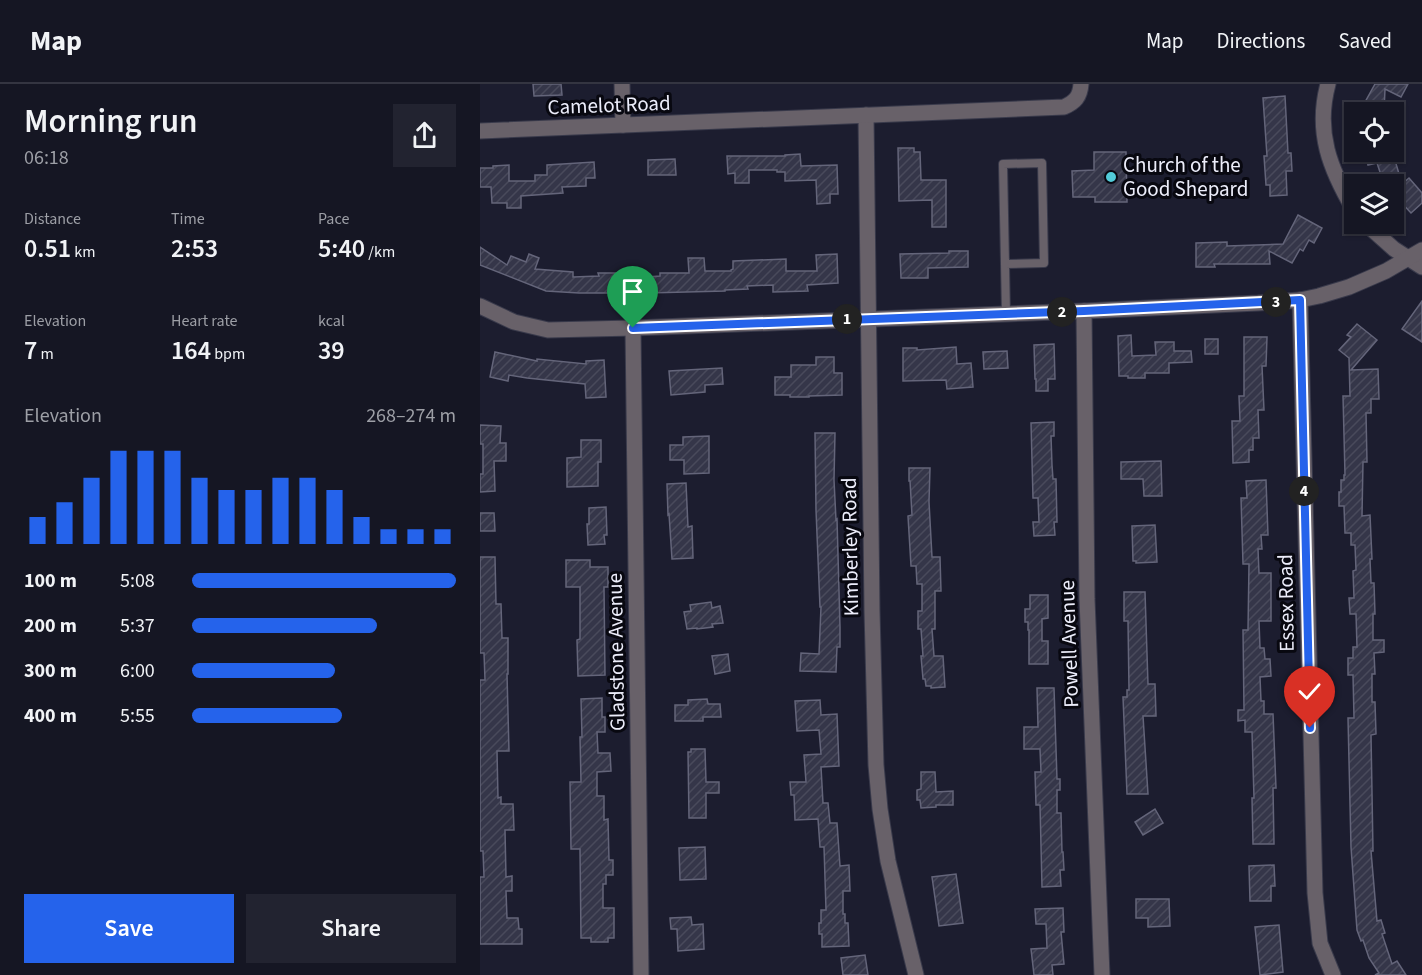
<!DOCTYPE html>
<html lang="en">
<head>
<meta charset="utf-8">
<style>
  body { margin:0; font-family:"Source Sans 3",sans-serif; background:#222330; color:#f1f3f6; height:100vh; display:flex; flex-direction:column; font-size:22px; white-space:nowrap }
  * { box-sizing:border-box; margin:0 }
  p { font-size:20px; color:#9d9fa6 }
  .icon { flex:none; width:33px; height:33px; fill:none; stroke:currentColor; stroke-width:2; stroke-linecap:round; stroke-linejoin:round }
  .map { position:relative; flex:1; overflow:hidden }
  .details { display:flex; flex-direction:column; background:#151623; width:480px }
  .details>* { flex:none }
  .buttons { position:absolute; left:864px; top:18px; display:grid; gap:12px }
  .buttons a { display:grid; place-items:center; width:60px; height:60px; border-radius:0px; background:#151623; box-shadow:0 2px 4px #0004,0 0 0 2px #343541; font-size:30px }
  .pin { position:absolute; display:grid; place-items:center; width:51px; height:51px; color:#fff; margin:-62px -26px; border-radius:50% 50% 50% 0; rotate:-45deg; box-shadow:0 0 6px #0007 }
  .pin .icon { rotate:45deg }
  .km { position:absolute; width:30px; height:30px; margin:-15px; border-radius:50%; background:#222; color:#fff; font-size:16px; line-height:30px; text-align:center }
  .round { display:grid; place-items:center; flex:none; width:63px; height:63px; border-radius:0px; background:#222330 }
  .head { display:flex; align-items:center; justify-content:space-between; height:102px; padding:0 24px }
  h1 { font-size:33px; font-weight:600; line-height:45px }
  .stats { display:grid; grid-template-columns:repeat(3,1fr); gap:9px; height:102px; padding:6px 24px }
  .stats div { display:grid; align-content:center }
  .stats b { font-size:26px; font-weight:600 }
  .stats small { font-size:16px; font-weight:400 }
  .stats p { font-size:16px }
  .chart { height:168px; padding:12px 24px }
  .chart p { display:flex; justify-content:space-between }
  .chart svg { width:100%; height:108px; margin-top:6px; stroke:#2563eb; stroke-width:6 }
  .cta { display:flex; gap:12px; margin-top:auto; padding:12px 24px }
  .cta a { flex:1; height:69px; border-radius:0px; background:#2563eb; color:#fff; font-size:24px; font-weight:600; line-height:69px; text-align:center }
  .cta a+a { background:#222330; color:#f1f3f6 }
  ul { padding:0 24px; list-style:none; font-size:20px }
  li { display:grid; grid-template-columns:96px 72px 1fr; align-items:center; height:45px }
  li i { height:15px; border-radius:8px; background:#2563eb }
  header { display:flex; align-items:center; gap:36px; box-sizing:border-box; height:84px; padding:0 30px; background:#151623; border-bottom:2px solid #343541 }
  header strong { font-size:28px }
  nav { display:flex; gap:33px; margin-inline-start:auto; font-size:21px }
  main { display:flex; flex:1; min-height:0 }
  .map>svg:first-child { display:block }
  .building { fill:url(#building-hatch); stroke:#64657a; stroke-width:1.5 }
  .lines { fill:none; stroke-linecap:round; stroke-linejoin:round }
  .lane-casing { stroke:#393a4b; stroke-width:10 }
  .street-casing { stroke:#393a4b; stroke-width:17 }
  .lane { stroke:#686169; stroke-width:8 }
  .street { stroke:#686169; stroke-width:15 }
  .route-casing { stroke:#fff; stroke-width:12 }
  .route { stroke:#2563eb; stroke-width:8 }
  .poi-dot { fill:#52cbd8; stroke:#080810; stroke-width:2 }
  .labels { text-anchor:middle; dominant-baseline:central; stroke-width:6; stroke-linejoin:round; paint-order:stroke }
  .street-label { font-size:21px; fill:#ecedfa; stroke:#080810 }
  .poi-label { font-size:21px; fill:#ecedfa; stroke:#080810; text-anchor:start }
</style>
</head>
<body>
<header>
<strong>Map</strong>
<nav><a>Map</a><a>Directions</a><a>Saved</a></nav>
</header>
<main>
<section class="details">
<div class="head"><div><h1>Morning run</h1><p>06:18</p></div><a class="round"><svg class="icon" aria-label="share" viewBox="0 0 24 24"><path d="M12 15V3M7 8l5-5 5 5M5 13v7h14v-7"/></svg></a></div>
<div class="stats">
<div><p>Distance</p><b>0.51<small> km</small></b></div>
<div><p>Time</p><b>2:53</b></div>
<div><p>Pace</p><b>5:40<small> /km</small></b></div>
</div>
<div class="stats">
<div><p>Elevation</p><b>7<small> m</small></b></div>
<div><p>Heart rate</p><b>164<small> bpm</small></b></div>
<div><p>kcal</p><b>39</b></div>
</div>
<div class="chart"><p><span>Elevation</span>268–274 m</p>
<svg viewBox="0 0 160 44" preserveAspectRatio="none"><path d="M5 44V33M15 44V27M25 44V17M35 44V6M45 44V6M55 44V6M65 44V17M75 44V22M85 44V22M95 44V17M105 44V17M115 44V22M125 44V33M135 44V38M145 44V38M155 44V38"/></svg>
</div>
<ul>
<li><b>100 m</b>5:08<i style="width:100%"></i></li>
<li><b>200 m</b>5:37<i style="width:70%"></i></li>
<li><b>300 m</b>6:00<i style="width:54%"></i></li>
<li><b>400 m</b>5:55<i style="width:57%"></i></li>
</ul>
<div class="cta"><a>Save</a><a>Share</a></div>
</section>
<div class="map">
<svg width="942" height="891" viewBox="0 0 942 891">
  <defs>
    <pattern id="building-hatch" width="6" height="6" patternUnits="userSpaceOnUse" patternTransform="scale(1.5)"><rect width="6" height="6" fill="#353649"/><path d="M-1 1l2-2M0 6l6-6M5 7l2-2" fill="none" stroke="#494a5b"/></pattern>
  </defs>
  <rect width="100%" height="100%" fill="#1c1d2f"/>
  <!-- building -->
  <g class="building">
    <path d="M53 0H81L82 11 54 12Z"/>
    <path d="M895 0H928L921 13 905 5 904 28H884V20Z"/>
    <path d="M805 12 808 69H811L812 87H806L807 111 790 112V101H786L784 72H787L783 14Z"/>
    <path d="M418 64H434V68H440L441 96H466V143H452V116L419 117Z"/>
    <path d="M614 68H646L647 118H615V113H593L592 87 614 86Z"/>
    <path d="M884 68H924V70L914 73 922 100 929 94 942 109V119L931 129 919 116 921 115 914 108 916 106 914 103V100H911L901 91 897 79 888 81Z"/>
    <path d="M320 70 321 82 357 81 358 110H350V119L337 120 336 96 305 97V88H297V86H269V99H255V89L248 90 247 72H305V71Z"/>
    <path d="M195 75 196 91H168V76Z"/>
    <path d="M114 78 115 94H106V102L82 103 83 109 41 112V124H27V119H12L11 103H0V84H13V82L29 81V97H55V91H67V81Z"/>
    <path d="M818 131 842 144 834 159 829 156 823 167 820 165 812 179 789 167 790 180H734L735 183H716V159L747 158V162L803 160Z"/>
    <path d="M0 163 27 181 31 172 46 178 49 170 59 174 55 185 93 188V193L119 192 118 189H138V209H99L66 207 0 181Z"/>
    <path d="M469 167H488V183L448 184V194H421L420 170 469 169Z"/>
    <path d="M357 170 358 199 327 201 328 207 293 208V201L267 202 268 205 245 206V207L168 209 167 193 180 192V189H209L208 174H224L225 187H251V186L253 185V177L306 175V187H337L336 171Z"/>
    <path d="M942 217V258L922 245Z"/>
    <path d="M877 240 897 256 871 286 898 285 899 315H891V329H886L887 378H883L882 432 890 431 892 475H890L891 499H894L895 530H893V556H904V568L894 569 895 590H892V618H895L896 650 891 651 893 767H891L897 837 901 836 905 849 902 850 912 880 917 877 926 891H895L899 889 889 874 883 856 881 857 877 846 871 763 868 634H874L873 591H868V574H873V563H877L876 530H870L869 514H874L873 487 876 486 875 461H871V449H865L864 422H859V408H861V396H864V391H865L863 312H870L869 274 859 266 871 253 867 251Z"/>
    <path d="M651 251 652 272 676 271 675 258H694V267H711L712 278 689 279V289H665V294H648V292H639L638 252Z"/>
    <path d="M764 253H787L786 282H782L784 326H778L779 354H773V366H769V378L753 379 752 337H760L759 312H764Z"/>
    <rect x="725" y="255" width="13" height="15"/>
    <path d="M574 260 575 295H568V307H556V295H555L554 261Z"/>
    <path d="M476 263 477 280 491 279 493 303 467 305 466 296 423 297V264H437V266Z"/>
    <path d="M527 267 528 284 504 285 503 268Z"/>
    <path d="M15 268 57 277V275L106 280V277L124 276 126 313 106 314 105 300 47 294 29 291 28 297 10 293Z"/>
    <path d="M336 273H354V289H362V311L329 312V313H310V311H295V293H311V281H336Z"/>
    <path d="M242 284 243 300 225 301V308L191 311 189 287Z"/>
    <path d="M574 338V352H571L572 381 573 395H576L577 438H574L575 451 554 452 553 438H559L558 414H553L551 339Z"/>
    <path d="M0 341 21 342 20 359H26V377H14L15 407 0 408V390H3V360H0Z"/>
    <path d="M335 349H355L354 396 356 436 357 435 360 543V563H357L356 588 320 587 321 569 339 570 341 523H340L336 426Z"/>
    <path d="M229 352V389L204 390V376H190V361H203V353Z"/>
    <path d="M101 356H121V378H118V402L87 403V374L101 373Z"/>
    <path d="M681 377 682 412H664L663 395H641V378Z"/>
    <path d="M429 384H450L449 418 452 473H460L461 507H455V545H452L454 572H463L465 603 451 604V602H446L445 595H443L441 572H443L441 545H438V527H442V500H437L436 482H431L428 432 432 431 430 397H429Z"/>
    <path d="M786 396 788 451H781L782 465H778L779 489H791V537H779L780 564H784L785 575H790L791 592 780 593 781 617H784V630H793L796 704H793L794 760H773L772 714H774L772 648H765V636L758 637V626H764L763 546H768L769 480H763L761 414H767L766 397Z"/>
    <path d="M206 399 208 443 212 442 213 474 192 475 189 430 188 431 187 400Z"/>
    <path d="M126 423 127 451H124L125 460 108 461 107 440H109V424Z"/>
    <path d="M0 429H14L15 447H0Z"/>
    <path d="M675 441 677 478 656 479V477H653L652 442Z"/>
    <path d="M0 473H15L16 520H21L22 554H28V590H27L29 667H17L18 714 21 713V720H33L34 746H25L26 793 32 792V807H26L27 834H38L39 845H42V860H0V793H4L3 767H0V596H5L4 569H0Z"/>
    <path d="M86 476H110V483H128V503H124L125 591 98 592 97 556 100 555V503H86Z"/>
    <path d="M644 508H665L668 600H675L676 632H663L668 710H647L643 613H647V606H649L648 537H644Z"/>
    <path d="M550 511H568V534L562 535V557H568V580H549V546H548V538H545V525H550Z"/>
    <path d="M231 518 232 524 240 522 243 539 232 540 233 543 217 545V544L207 545 204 528 211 527 210 521Z"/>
    <path d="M248 570 250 587 235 590 232 572Z"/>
    <path d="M557 604H574L577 695H580V706H577V729H581L582 768H583L584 786H580L581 802 562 803 560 721H556L555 688H561L560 665H544V643H558Z"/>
    <path d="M122 614V633H125V648H117L118 669H130L131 687 117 688V712H124V736L128 735 129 776H133V791H126V800H123V824H134V854H128V858H111V854H101L100 765H91L90 698H101L100 653H102L101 615Z"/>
    <path d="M227 615 228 620H240L241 633H223V637H195V621H208V616Z"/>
    <path d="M340 616 341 631 357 630 359 682 341 683 343 719H348L350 739H357L360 782 369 781 370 807H363V830H365V839H368L369 862 342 863V850H339V839H341V826H346L344 763H340L338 735 315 736 314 711H311L310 698H326L324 671 341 670 339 646 317 647 315 617Z"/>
    <path d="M211 665H225L226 698H239V709H226V734H209L208 668H211Z"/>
    <path d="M441 688H455L456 708 473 707V721H456V723L441 724 440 716H437V706L441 705Z"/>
    <path d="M675 725 683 739 663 751 655 738Z"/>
    <path d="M225 763 226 795 200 796 199 764Z"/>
    <path d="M794 781 795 802H791V817H770L769 782Z"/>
    <path d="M476 790 483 839 459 842 452 793Z"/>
    <path d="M656 815H689L690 842 668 843V834H656Z"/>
    <path d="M583 824 584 848H581L584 880 572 881 573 891H554L551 865 567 864 566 840H556L555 825Z"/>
    <path d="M211 833 212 841 223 840 224 865 198 867 197 845H191L190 834Z"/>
    <path d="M799 841 803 888 780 891 775 843Z"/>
    <path d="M385 871 388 891H363L361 874Z"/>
  </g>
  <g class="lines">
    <defs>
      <path id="lane" d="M525 180 564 179 562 79 523 80 526 230"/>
      <g id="street">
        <path d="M142 0 143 41"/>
        <path d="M848 0C835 48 850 85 874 126"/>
        <path d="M386 31 392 527 396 681 400 725 408 777 436 891"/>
        <path d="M0 47 584 23C595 18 600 13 601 0"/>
        <path d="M886 140 914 165 942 183"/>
        <path d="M820 216 835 809 840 859 853 891"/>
        <path d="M0 222 34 238 68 246 153 244 604 227 778 219 820 216 839 212 869 203 906 187 942 166"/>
        <path d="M604 227 607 515 622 891"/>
        <path d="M153 244 161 891"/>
      </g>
    </defs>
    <!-- lane casing -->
    <use href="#lane" class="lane-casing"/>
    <!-- street casing -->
    <use href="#street" class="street-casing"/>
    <!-- lane -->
    <use href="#lane" class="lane"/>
    <!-- street -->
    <use href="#street" class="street"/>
  </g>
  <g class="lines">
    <defs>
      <path id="route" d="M153 244 604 227 820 216 830 644"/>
    </defs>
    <!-- route casing -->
    <use href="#route" class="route-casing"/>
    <!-- route -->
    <use href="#route" class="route"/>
  </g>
  <!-- markers -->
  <circle class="poi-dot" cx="631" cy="93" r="6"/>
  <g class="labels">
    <!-- street labels -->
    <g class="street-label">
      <text transform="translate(129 21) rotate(-2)">Camelot Road</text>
      <text transform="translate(370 463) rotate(-91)">Kimberley Road</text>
      <text transform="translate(806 519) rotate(-91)">Essex Road</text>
      <text transform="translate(589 560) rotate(-92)">Powell Avenue</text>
      <text transform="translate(136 568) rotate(-91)">Gladstone Avenue</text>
    </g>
    <!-- poi labels -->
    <g class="poi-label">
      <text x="643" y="81">Church of the<tspan x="643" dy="24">Good Shepard</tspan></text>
    </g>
  </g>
</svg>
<div class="buttons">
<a><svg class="icon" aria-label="locate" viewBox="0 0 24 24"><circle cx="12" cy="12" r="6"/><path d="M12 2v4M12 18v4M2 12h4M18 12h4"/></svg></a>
<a><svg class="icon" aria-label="layers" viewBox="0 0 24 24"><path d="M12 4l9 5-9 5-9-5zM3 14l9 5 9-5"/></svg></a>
</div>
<div class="pin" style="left:153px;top:244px;background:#1e9e55"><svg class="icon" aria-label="arrive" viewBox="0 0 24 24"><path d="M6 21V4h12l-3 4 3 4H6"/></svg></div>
<div class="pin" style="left:830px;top:644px;background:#d93025"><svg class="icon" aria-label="check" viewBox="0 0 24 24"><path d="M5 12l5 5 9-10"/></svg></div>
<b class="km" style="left:367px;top:235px">1</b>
<b class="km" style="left:582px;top:228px">2</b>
<b class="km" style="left:796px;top:218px">3</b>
<b class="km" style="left:824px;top:407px">4</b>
</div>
</main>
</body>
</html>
